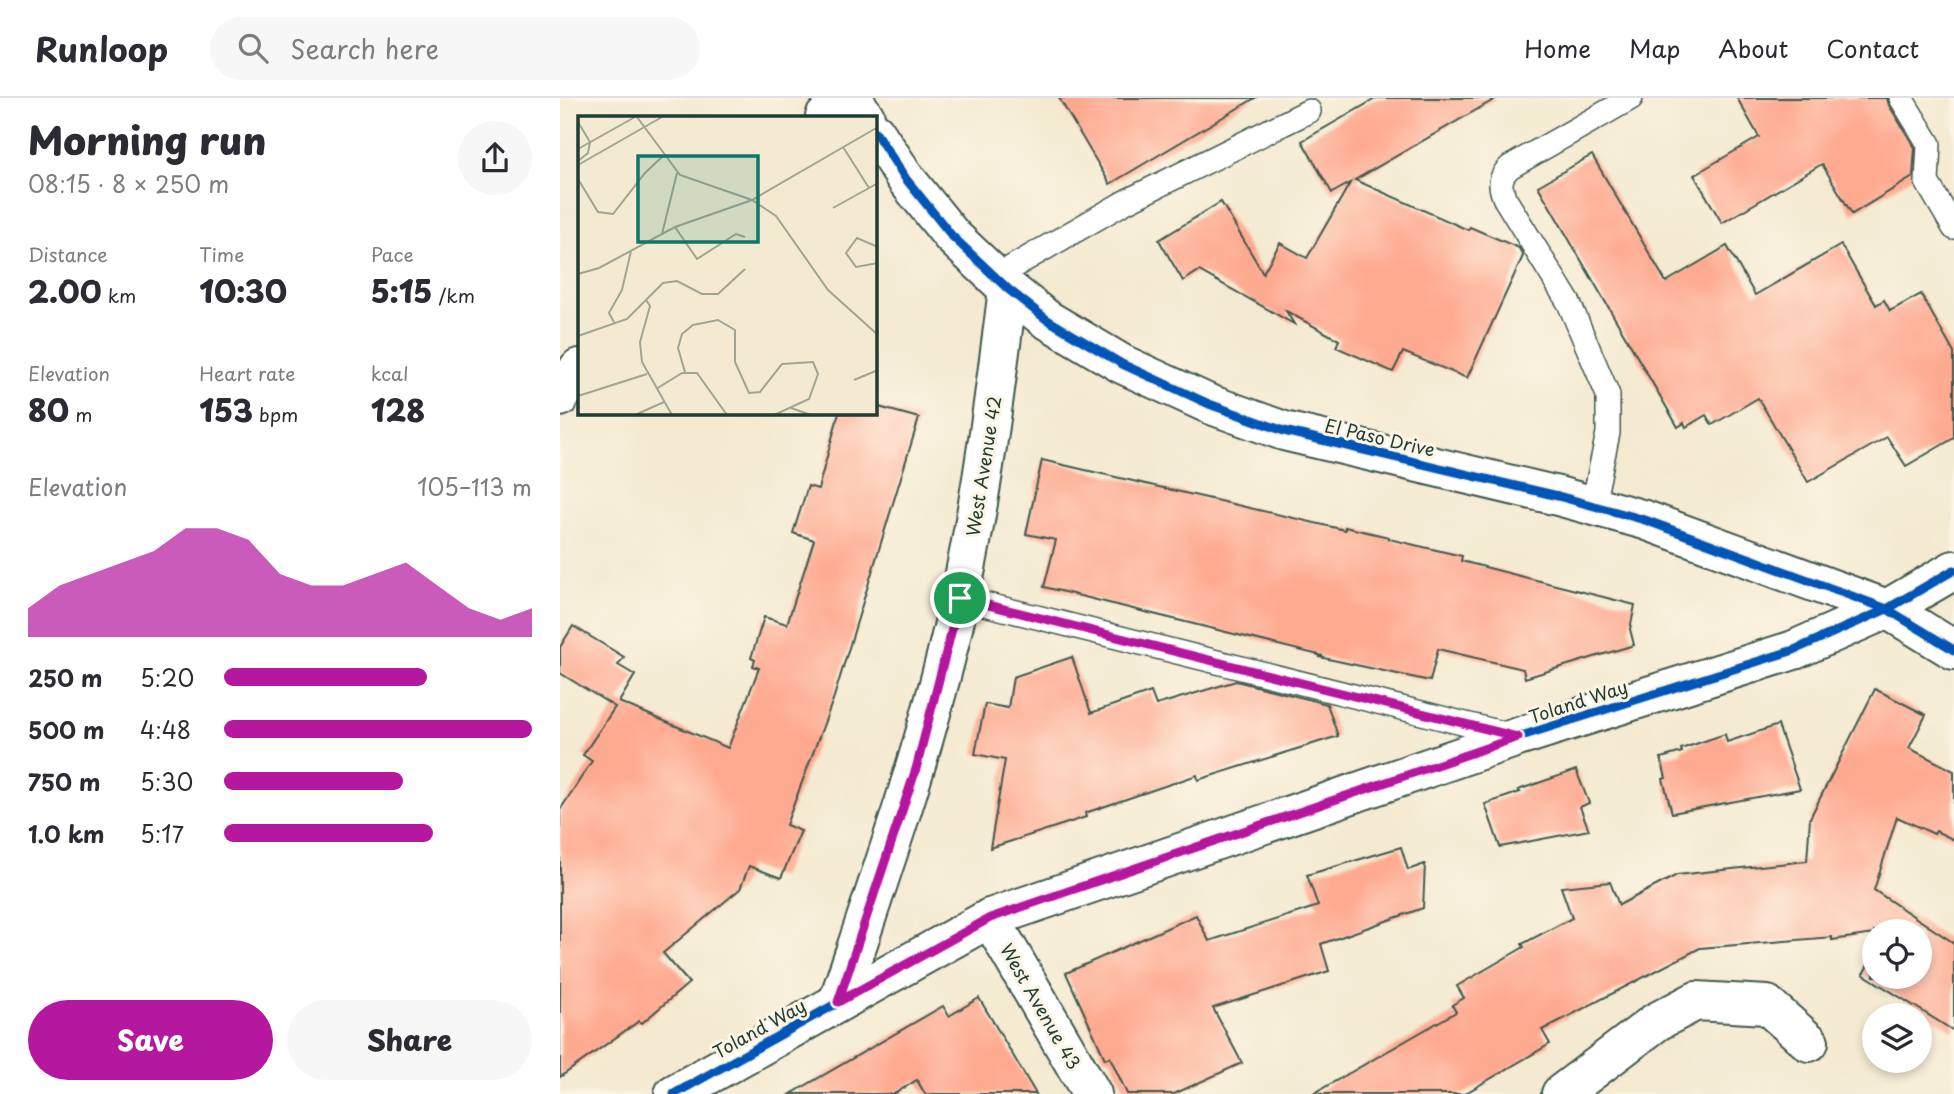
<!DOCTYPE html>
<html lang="en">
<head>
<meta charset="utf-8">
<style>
  body { margin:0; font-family:"Playpen Sans",sans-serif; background:#f7f7f7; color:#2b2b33; height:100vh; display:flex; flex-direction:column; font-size:26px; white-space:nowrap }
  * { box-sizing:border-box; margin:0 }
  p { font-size:23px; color:#7c7c81 }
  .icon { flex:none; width:38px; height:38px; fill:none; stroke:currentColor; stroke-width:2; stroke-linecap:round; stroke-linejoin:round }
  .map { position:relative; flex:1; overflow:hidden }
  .side { display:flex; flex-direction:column; background:#fff; width:560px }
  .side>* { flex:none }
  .buttons { position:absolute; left:1302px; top:821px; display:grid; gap:14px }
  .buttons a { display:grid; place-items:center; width:70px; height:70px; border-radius:50%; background:#fff; box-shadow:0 4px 10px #0003; font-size:35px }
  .pin { position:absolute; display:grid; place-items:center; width:60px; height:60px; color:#fff; margin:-30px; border:4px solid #fff; border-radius:50%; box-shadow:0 2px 7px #0007 }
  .round { display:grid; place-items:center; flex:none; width:74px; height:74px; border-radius:37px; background:#f7f7f7 }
  .summary { display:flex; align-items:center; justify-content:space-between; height:119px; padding:0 28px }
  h1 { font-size:38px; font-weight:800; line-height:52px }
  .metrics { display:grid; grid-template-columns:repeat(3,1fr); gap:10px; height:119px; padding:7px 28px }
  .metrics div { display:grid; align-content:center }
  .metrics b { font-size:30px; font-weight:800 }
  .metrics small { font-size:19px; font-weight:400 }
  .metrics p { font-size:19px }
  .chart { height:196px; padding:14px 28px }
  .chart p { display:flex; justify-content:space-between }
  .chart svg { width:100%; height:126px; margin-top:7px; fill:#b5179e; opacity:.7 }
  .cta { display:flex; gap:14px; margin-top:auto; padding:14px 28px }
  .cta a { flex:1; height:80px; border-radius:42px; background:#b5179e; color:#fff; font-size:28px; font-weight:800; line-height:80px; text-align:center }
  .cta a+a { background:#f7f7f7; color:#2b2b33 }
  ul { padding:0 28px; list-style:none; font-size:23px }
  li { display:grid; grid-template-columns:112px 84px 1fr; align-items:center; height:52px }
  li i { height:18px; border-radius:9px; background:#b5179e }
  header { display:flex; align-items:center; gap:42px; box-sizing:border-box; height:98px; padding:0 35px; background:#fff; border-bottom:2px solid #e1e1e2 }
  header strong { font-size:33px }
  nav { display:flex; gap:38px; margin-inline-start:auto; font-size:24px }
  .search { width:490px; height:63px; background:#f7f7f7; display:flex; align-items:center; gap:18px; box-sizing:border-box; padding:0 24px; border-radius:38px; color:#7c7c81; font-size:26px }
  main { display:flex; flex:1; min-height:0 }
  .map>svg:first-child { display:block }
  .building { fill:#feaa91 }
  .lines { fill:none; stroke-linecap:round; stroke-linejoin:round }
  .lane-casing { stroke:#3f574c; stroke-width:26 }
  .street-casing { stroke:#3f574c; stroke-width:42 }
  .secondary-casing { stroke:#3f574c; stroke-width:42 }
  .lane { stroke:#fff; stroke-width:23 }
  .street { stroke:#fff; stroke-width:38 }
  .secondary { stroke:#fff; stroke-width:38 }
  .cycleway-casing { stroke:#fcf5e5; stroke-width:13 }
  .cycleway { stroke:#0057b8; stroke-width:9 }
  .route-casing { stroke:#fff; stroke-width:14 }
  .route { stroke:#b5179e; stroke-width:9 }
  .labels { text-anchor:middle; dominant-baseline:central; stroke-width:6; stroke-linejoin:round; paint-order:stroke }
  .street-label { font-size:18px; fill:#1f3d34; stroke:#fcf5e5 }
  .inset-road { fill:none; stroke:#9fa592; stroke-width:2 }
  .view { fill:#0f766e; fill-opacity:0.15; stroke:#0f766e; stroke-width:3.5 }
  .inset-edge { fill:none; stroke:#1f3d34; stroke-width:3.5 }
</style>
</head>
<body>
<header>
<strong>Runloop</strong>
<div class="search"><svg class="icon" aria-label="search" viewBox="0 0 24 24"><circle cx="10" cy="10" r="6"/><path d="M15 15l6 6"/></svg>Search here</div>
<nav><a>Home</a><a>Map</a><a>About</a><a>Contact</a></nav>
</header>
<main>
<section class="side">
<div class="summary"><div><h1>Morning run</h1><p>08:15 · 8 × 250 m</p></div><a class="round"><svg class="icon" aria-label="share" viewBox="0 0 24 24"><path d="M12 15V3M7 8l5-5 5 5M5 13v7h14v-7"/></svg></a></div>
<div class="metrics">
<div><p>Distance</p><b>2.00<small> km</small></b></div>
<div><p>Time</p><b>10:30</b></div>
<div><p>Pace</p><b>5:15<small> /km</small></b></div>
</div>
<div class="metrics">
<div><p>Elevation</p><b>80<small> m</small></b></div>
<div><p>Heart rate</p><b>153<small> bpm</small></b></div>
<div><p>kcal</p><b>128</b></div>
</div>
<div class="chart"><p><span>Elevation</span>105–113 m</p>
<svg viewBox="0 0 160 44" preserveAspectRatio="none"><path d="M0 44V34L10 26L20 22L30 18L40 14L50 6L60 6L70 10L80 22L90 26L100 26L110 22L120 18L130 26L140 34L150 38L160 34V44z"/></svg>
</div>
<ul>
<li><b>250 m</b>5:20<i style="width:66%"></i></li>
<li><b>500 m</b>4:48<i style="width:100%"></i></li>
<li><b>750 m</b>5:30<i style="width:58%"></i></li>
<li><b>1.0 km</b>5:17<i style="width:68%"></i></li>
</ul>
<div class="cta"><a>Save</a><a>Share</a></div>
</section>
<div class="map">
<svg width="1394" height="996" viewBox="0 0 1394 996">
  <rect width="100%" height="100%" fill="#fcf5e5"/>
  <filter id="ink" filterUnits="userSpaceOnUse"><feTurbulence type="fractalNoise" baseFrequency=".0143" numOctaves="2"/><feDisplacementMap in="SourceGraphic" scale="14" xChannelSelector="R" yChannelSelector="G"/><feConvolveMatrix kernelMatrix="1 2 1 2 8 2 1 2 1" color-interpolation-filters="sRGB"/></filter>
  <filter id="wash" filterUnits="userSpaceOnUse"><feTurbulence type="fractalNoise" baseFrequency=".00686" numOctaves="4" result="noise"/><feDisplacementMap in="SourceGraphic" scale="28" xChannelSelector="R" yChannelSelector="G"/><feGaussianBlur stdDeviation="1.57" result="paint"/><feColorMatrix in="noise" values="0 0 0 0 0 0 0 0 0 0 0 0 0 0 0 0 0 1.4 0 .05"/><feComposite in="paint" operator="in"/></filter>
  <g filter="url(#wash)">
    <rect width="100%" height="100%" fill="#f4ead1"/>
    <g id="blocks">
      <!-- building -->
      <g class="building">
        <path d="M499 0H695L550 86Z"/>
        <path d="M817 0H937L795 82 908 132 910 129 959 150 963 158 907 280 843 254 833 274 776 249 779 242 726 213 734 226 639 173 623 183 599 142 661 104 703 175 720 145 747 160 790 85 772 95 742 43Z"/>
        <path d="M1177 0H1327L1329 7 1355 50 1353 79 1292 116 1262 66 1162 125 1134 77 1199 39Z"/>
        <path d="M1032 57 1106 184 1167 148 1195 197 1281 147 1316 207 1324 202 1330 213 1361 196 1394 255V340L1346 368 1327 339 1248 384 1198 300 1152 327 1146 317 1126 329 1124 325 1118 329 978 88Z"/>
        <path d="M315 308 359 320 274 599 226 727 241 733 221 780 189 768 180 791 103 855 129 885 82 925 79 923 0 979V712L32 663 23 657 55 609 0 575V549L13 528 64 559 58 567 75 577 59 604 168 650 199 570 193 568 195 562 191 560 204 519 227 526 254 442 233 435 248 388 258 391 279 315H315Z"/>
        <path d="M482 362 785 432V429L829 439V441L902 458 901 463 1075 507 1070 531 1074 547 965 580 963 571 878 551 870 583 759 559 763 558 484 489 496 442 466 436Z"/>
        <path d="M512 559 531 615 591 594 596 607 676 583 767 606 778 638 638 682 637 677 525 715 526 719 430 750 445 662 415 656 425 606 448 610 453 579Z"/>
        <path d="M1315 591 1366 617 1349 650 1394 673V742L1376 733 1374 736 1337 719 1314 792 1394 845V933L1303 876 1314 857V878H1360V833H1314V836L1272 842V839L1140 850 982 932 990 946 904 996H753L896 914 892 907 904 900 897 888 964 849 962 846 1012 820 1001 789 1050 784 1059 807 1117 777 1247 763 1250 720Z"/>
        <path d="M1218 627 1240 691 1112 715 1103 681 1106 680 1101 660 1122 654 1121 651 1165 636 1167 644Z"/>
        <path d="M1016 672 1029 705 1020 709 1029 732 940 749 925 706 960 694 958 692Z"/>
        <path d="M841 749 848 772 865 766 863 810 761 846 769 873 653 910 682 965 614 996H567L550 959 545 961 506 875 636 817 649 843 758 808 747 777Z"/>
        <path d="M419 900 476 996H365L357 982 334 996H231L383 908 389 918Z"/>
      </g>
    </g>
  </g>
  <g filter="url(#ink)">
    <use href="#blocks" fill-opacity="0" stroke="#3f574c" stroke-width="2"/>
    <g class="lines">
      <defs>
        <g id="lane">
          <path d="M1341 0 1369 46 1367 84 1394 130"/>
          <path d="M435 179 565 104 749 13"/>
          <path d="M1033 407 1048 335V297L1009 205 945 101C939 88 939 79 950 69L1071 0"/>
          <path d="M400 500 954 638"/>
        </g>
        <g id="street">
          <path d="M265 19 292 0"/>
          <path d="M0 299 19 270"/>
          <path d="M430 820 532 996"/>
          <path d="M278 904C323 770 370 638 400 499 422 398 435 294 448 191"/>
          <path d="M114 996 430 820 958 639 1234 552 1327 511 1394 472"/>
          <path d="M1001 996 1096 924 1136 903 1207 907 1249 944"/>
        </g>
        <g id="secondary">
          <path d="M292 0 305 19"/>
          <path d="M315 34 346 81 392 138 448 191 486 221 562 266 649 306 724 333 998 398 1085 422 1327 511 1394 552"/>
        </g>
      </defs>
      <!-- lane casing -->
      <use href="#lane" class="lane-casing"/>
      <!-- street casing -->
      <use href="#street" class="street-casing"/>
      <!-- secondary casing -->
      <use href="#secondary" class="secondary-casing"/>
      <!-- lane -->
      <use href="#lane" class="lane"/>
      <!-- street -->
      <use href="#street" class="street"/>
      <!-- secondary -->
      <use href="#secondary" class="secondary"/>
      <defs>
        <g id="cycleway">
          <path d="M315 34 346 81 392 138 448 191 486 221 562 266 649 306 724 333 998 398 1085 422 1327 511 1394 552"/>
          <path d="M114 996 430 820 958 639 1234 552 1327 511 1394 472"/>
        </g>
      </defs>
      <!-- cycleway casing -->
      <use href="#cycleway" class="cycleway-casing"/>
      <!-- cycleway -->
      <use href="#cycleway" class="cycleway"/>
    </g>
  </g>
  <g class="lines" filter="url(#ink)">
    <defs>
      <path id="route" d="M400 500 958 639 430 820 278 904 356 671Z"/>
    </defs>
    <!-- route casing -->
    <use href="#route" class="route-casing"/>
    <!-- route -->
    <use href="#route" class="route"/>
  </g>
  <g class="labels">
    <!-- street labels -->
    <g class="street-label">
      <text transform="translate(820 339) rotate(13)">El Paso Drive</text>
      <text transform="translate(423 368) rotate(-81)">West Avenue 42</text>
      <text transform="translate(1018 603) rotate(-18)">Toland Way</text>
      <text transform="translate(481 908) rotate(60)">West Avenue 43</text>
      <text transform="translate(199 930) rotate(-29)">Toland Way</text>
    </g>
  </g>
  <!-- overview -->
  <g transform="translate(18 18)">
    <rect width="299" height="299" fill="#f4ead1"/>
    <path class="inset-road" d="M59 1 102 59 174 84 198 100 250 174 300 219M0 6 12 26M265 31 291 72M0 33 57 1M0 45 10 37 12 26M0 49 84 1M0 63 20 96 35 98 67 57 85 40M255 92 300 67M97 111 119 143 158 118 167 121M84 118 99 57M300 131 279 122 268 137 278 151 300 147M0 158 21 152 97 111 174 84 300 11M68 184 72 190 62 226 64 246 94 299M37 208 31 197 44 174 53 135M0 220 49 203 85 167 99 165 124 178H140L167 153M107 256 100 232 104 218 115 209 140 204 157 214V246L171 277 182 276 204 248 235 246 240 258 231 283 196 299M276 264 300 254M78 273 104 257H119L149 299M0 280 69 258M213 292 233 299M57 299 86 286"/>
    <path class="view" d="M60 40H180V126H60Z"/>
    <rect width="299" height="299" class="inset-edge"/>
  </g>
</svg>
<div class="buttons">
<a><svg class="icon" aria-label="locate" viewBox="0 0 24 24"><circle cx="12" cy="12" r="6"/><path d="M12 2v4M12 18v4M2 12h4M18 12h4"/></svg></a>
<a><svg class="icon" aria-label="layers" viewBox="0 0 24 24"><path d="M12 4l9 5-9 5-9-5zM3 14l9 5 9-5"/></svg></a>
</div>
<div class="pin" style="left:400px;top:500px;background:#1e9e55"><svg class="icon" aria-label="arrive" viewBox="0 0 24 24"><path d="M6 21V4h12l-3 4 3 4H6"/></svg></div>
</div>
</main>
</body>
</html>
